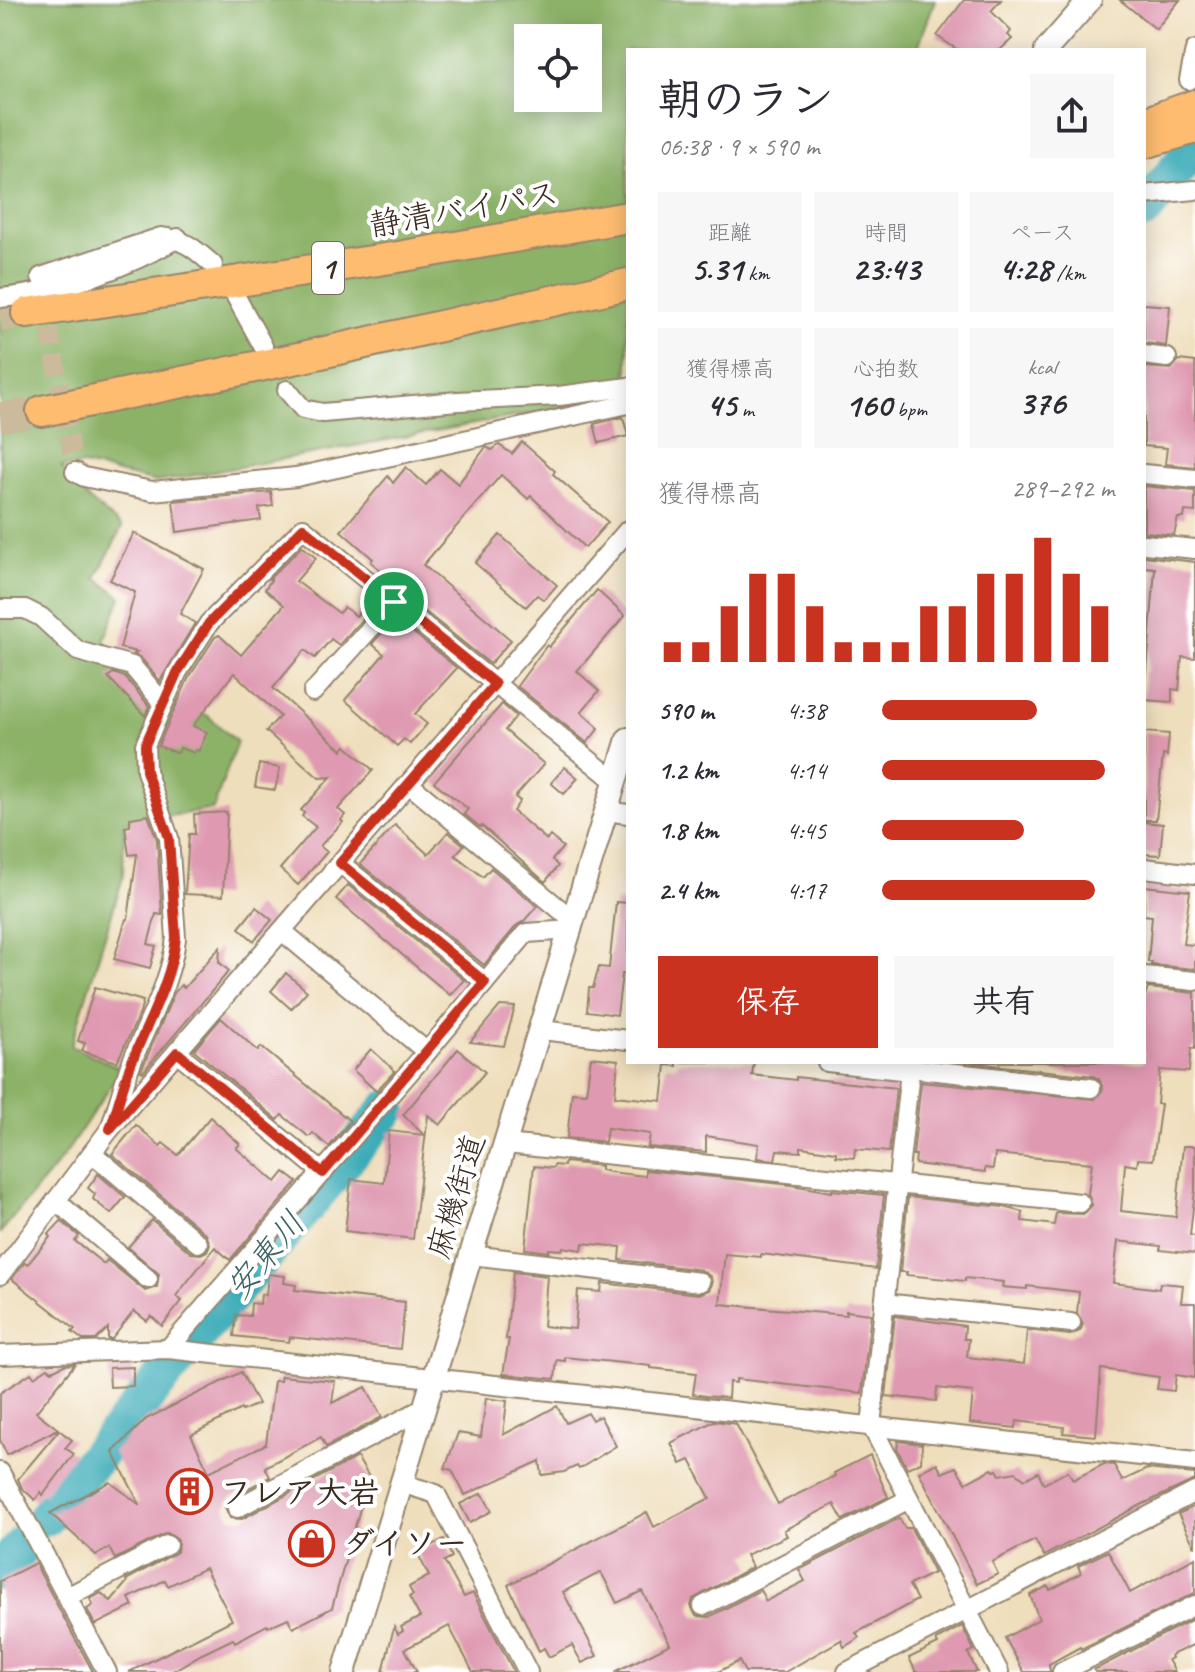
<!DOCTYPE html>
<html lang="ja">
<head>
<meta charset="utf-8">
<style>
  body { margin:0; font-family:Caveat,"Klee One",sans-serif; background:#f7f7f7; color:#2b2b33; height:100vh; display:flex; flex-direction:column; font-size:30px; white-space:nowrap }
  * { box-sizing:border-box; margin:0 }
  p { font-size:26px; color:#7c7c81 }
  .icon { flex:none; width:44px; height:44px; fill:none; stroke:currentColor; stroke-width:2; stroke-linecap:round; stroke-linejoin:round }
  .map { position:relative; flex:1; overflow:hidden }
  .drawer { position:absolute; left:626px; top:48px; width:520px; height:1016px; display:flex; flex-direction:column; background:#fff; border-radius:0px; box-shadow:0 4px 20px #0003 }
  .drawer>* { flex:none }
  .tools { position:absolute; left:514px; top:24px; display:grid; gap:16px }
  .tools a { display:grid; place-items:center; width:88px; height:88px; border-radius:0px; background:#fff; box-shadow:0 4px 20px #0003; font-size:40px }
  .pin { position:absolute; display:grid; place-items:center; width:68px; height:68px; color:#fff; margin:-34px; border:4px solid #fff; border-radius:50%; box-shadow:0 2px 8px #0007 }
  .round { display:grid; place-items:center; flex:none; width:84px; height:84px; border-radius:0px; background:#f7f7f7 }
  .head { display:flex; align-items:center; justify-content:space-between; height:136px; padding:0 32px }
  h1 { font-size:44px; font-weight:800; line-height:60px }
  .metrics { display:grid; grid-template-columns:repeat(3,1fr); gap:12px; height:136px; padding:8px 32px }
  .metrics div { display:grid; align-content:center; border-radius:0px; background:#f7f7f7; text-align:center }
  .metrics b { font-size:34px; font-weight:800 }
  .metrics small { font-size:22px; font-weight:400 }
  .metrics p { font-size:22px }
  .chart { height:224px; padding:16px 32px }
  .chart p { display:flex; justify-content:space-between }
  .chart svg { width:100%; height:144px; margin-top:8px; stroke:#c8321e; stroke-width:6 }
  .button { display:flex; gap:16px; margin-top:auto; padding:16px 32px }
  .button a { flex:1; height:92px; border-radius:0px; background:#c8321e; color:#fff; font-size:32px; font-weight:800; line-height:92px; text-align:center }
  .button a+a { background:#f7f7f7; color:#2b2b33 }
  ul { padding:0 32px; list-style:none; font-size:26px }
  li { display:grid; grid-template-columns:128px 96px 1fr; align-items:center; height:60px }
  li i { height:20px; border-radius:10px; background:#c8321e }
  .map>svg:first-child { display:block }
  .forest { fill:#8cb268; stroke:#646e43; stroke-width:2; fill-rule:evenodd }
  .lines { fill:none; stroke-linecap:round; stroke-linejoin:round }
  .river { stroke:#3babb7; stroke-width:38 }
  .building { fill:#df99b1 }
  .minor-tunnel { stroke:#cbba9c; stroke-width:18; stroke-dasharray:18 9; stroke-linecap:butt }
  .trunk-tunnel { stroke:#cbba9c; stroke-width:30; stroke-dasharray:30 15; stroke-linecap:butt }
  .minor-casing { stroke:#95846d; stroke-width:22 }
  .tertiary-casing { stroke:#95846d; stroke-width:26 }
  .trunk-casing { stroke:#95846d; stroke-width:34 }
  .minor { stroke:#fff; stroke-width:18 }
  .tertiary { stroke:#fff; stroke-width:22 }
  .trunk { stroke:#fdbc70; stroke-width:30 }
  .route-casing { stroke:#fff; stroke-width:16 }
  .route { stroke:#c8321e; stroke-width:10 }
  .labels { text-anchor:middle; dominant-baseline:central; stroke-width:8; stroke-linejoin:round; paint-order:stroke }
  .shield { fill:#fff; stroke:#766a62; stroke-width:2 }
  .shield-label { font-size:30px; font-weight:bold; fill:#3b2a1e }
  .street-label { font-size:32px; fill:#3b2a1e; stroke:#fff }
  .poi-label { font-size:32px; font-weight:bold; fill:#3b2a1e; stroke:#fff; text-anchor:start }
  .water-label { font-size:34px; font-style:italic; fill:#3b6463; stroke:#fff }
</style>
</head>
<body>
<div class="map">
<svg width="1195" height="1672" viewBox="0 0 1195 1672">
  <rect width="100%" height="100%" fill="#fff"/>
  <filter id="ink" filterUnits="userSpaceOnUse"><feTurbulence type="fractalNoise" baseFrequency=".0125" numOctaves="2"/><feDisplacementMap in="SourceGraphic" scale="16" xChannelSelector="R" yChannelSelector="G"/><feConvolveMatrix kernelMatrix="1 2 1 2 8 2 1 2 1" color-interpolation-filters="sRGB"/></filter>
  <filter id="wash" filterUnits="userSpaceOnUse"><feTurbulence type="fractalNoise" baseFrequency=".006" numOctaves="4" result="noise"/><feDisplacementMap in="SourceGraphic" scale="32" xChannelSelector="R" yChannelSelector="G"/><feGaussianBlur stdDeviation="1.8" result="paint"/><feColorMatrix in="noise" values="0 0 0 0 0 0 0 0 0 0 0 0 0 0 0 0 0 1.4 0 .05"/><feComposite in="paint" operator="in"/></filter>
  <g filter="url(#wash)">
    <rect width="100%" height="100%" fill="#efdebc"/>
    <!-- forest -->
    <path class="forest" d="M0 0H935L917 50H628V396L157 482 84 465 61 467 87 498 122 527 96 578 121 597 104 641 151 693 207 715 237 742 213 809 124 823 123 877 71 1046 122 1069 64 1156 0 1233ZM528 38H588V98H528Z"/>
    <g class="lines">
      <!-- river -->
      <g class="river">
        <path d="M1144 211 1195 146"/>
        <path d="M194 1339 388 1109"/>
        <path d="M46 1517 178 1359"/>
        <path d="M0 1572 26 1541"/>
      </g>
    </g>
    <g id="blocks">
      <!-- building -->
      <g class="building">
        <path d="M964 0H1001L991 11 1011 31 1008 35 1012 39 1000 50H958L937 36Z"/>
        <path d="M1120 0H1180L1156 29Z"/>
        <path d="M1144 304 1170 306 1166 346 1144 343Z"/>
        <path d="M1179 360 1195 362V467L1165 464 1167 448 1144 446V367L1171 369Z"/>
        <path d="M623 417 628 436 599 443 594 424Z"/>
        <path d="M522 442 555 471 553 474 608 522 585 548 531 496 528 499 501 475 423 565 511 640 490 664 397 589 399 586 371 562 373 559 341 531 388 476 393 483 406 467 426 485 440 469 458 484 486 447 492 450 499 445 512 454Z"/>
        <path d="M1144 486 1195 491V512L1185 511 1184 518H1178L1174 535 1144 532Z"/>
        <path d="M271 492 273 506 259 508 261 520 177 532 173 501Z"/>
        <path d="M134 533 204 569 180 614 195 623 160 681 141 658 134 654 137 652 120 648 135 592 110 580Z"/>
        <path d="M500 535 557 585 544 600 537 595 526 607 475 563Z"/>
        <path d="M302 546 316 558 296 581 339 613 344 607 356 616 361 610 366 615 339 645 331 639 315 658 305 650 273 688 342 750 346 746 373 770 338 809 345 815 341 820 343 822 320 846 327 852 298 885 280 869 316 827 302 816 304 813 301 810 331 777 319 778 266 731 280 716 234 673 193 726 207 732 199 751 195 750 194 753 180 748 178 753 158 746 188 679 215 637 219 635 241 655 284 605 265 589 271 580 269 579Z"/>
        <path d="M1144 556 1195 562V658L1182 657 1179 690 1172 689V702L1144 700V672H1147L1155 568 1144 567Z"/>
        <path d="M597 590 625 616 577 671 599 691 581 712 599 728 587 743 517 686 547 645 549 647Z"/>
        <path d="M395 618 457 668 415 714 427 724 410 744 404 739 397 746 345 700 384 654 372 644Z"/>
        <path d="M113 673 125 677 149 706 145 716 108 677Z"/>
        <path d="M502 704 516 716 505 730 544 764 515 797 520 801 513 811 547 840 550 836 563 847 552 860 558 866 545 882 482 826 480 827 464 814 468 809 434 782Z"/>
        <path d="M1144 732 1169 734 1167 756 1163 755 1156 820H1144Z"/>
        <path d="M259 764 280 768 275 790 255 787Z"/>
        <path d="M565 767 578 778 564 794 551 783Z"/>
        <path d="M227 812 223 896 185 894 189 834H195L194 814Z"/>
        <path d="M148 815 157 840 162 915 156 914 148 944 156 946 150 968 114 959 126 919H128L137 854 129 855 125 827 130 826V818Z"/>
        <path d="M1144 822 1163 824 1160 855 1144 854Z"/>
        <path d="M395 825 428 854 448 832 464 845 455 855 483 877 491 868 537 906 524 921 517 925 484 965 360 864Z"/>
        <path d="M348 885 464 980 450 995 336 899Z"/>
        <path d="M1144 886 1190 891 1183 944 1195 945V969L1151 965 1152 962H1148L1152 916 1144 915Z"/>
        <path d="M616 902 628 903V975L622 974 617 1015 587 1011 589 988H593L599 967 609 968Z"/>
        <path d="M256 907 272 920 254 941 239 928Z"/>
        <path d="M220 947 219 962 229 971 143 1072 141 1071 174 993 181 985 184 988Z"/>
        <path d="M286 973 307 991 291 1009 271 991Z"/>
        <path d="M95 987 143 1001 140 1013 117 1062 82 1051 85 1043 78 1041Z"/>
        <path d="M1148 988 1195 993V1049L1191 1048 1189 1072 1160 1070 1157 1104H1161L1153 1160 1138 1159 1137 1166 1125 1164 1121 1211 1176 1217 1183 1146H1195V1190L1190 1235 1195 1236V1254L1160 1250 1161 1246 1118 1241 1113 1283 1159 1289 1160 1283 1183 1285 1181 1303H1195V1378L1176 1375 1174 1391 1157 1389 1159 1377 1101 1369 1096 1436 1063 1433 1064 1427 1017 1421 1016 1428 970 1423 973 1392 937 1388 936 1401 886 1396 895 1316 965 1326 964 1339H969L967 1357 1024 1364 1027 1330 1070 1335 1080 1331 1083 1324 1077 1313 1079 1292 1027 1286V1289L1002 1287 1003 1282 965 1278V1281L906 1275 907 1272H900L908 1197 1004 1207 1023 1212 1022 1221 1054 1225 1056 1213 1084 1214 1092 1205 1088 1194 1092 1163 995 1154 993 1169 985 1168V1172L915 1164 916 1155H913L921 1082 1095 1099 1103 1089 1099 1079 1093 1076 965 1062H1144V999Z"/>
        <path d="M500 1006 515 1007 504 1046 470 1042Z"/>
        <path d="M221 1018 258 1051 261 1047 350 1121 329 1147 313 1133 309 1137 282 1115 278 1120 194 1050Z"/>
        <path d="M371 1049 395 1071 376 1091 353 1070Z"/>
        <path d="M458 1049 485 1072 440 1125 428 1115 413 1239 345 1231 351 1179 384 1183 389 1131 424 1135 403 1115Z"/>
        <path d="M591 1057 618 1060 615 1096 662 1101 666 1065 677 1066V1062H754L752 1075 796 1080V1077L896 1088 889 1152 855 1149 854 1158 836 1156V1152L801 1147V1152L777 1150 775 1160 757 1158 759 1144 706 1136V1152L648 1147 650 1134 607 1128 605 1142 567 1138 572 1092 586 1093Z"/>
        <path d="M210 1117 240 1144 236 1148 276 1182 284 1172 297 1182 230 1260 215 1247 176 1296 182 1301 162 1326 151 1316 147 1321 134 1311 112 1339H108V1328L96 1340H83L72 1332 75 1329 12 1279 25 1262 28 1264 50 1237 48 1235 61 1221 79 1236 75 1241 104 1264 107 1260 145 1291 157 1287 159 1274 128 1247 152 1220 191 1253 201 1254 207 1251 210 1244 206 1234 112 1154 136 1125 160 1146 163 1143 178 1155Z"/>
        <path d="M565 1162 601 1166V1170L609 1172 645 1176V1170L792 1185 832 1192V1190L884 1195 876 1269 761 1254V1257L725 1254 723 1271 720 1304 846 1315V1311L871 1314 862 1393 736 1379V1383L729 1382 728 1398 706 1396 693 1394 696 1373 651 1368V1366L565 1357V1361L557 1360 555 1379 503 1374 509 1339H506L513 1272 547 1276 543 1326 575 1329 578 1290 601 1292 602 1283 699 1294 709 1290 712 1284 711 1277 701 1270 620 1260 621 1247 583 1243 582 1250 563 1247 562 1250 549 1249V1252L525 1249 534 1166 553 1168 554 1165 564 1166Z"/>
        <path d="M98 1174 125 1197 111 1214 93 1199 95 1194 88 1188Z"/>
        <path d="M268 1274 285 1276 284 1283 296 1285 295 1290 405 1302 400 1349 290 1337 289 1342 234 1336 236 1315 250 1316 251 1303 260 1304 261 1294 266 1295Z"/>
        <path d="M75 1364 36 1412 58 1429 7 1455 0 1440V1393L31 1373 34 1377 48 1368 52 1371 64 1365Z"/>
        <path d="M133 1367V1386L110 1387 109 1368Z"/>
        <path d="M241 1372 258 1404 242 1411 241 1409 191 1435 209 1472 266 1444 274 1381H280L281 1376 335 1381 332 1403 366 1387 382 1417 326 1447 321 1437 265 1467 270 1477 231 1497 225 1507 230 1518 242 1519 357 1457 369 1477 332 1608 293 1628 288 1618 268 1627 267 1625 235 1642 233 1639 200 1655 171 1672H129L232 1620 205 1568 168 1586 165 1580 129 1598 133 1606 95 1625 87 1609 93 1605 90 1599 101 1593 111 1601 127 1582 126 1580 177 1552 178 1540 167 1533 115 1559 109 1548 96 1555 50 1513 110 1482 140 1505 113 1452 146 1419Z"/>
        <path d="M486 1398 507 1401 503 1435 557 1406 566 1423 588 1413 592 1420 600 1416 616 1446 579 1469 577 1466 564 1472 542 1475 540 1461 465 1495 452 1470 445 1468 458 1433 481 1437Z"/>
        <path d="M714 1421 736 1424 778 1504 835 1476 834 1473 870 1455 888 1497 843 1520 834 1504 784 1530 787 1536 746 1555 752 1567 693 1599 691 1606 696 1616 709 1617 760 1590 766 1601 805 1581 799 1570 899 1518 905 1528H911L934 1573 909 1585 917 1600 856 1633 859 1638 844 1647 841 1640 785 1672H745L739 1661 718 1672H615L670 1644 642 1591 617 1603 601 1572 563 1592 597 1656 582 1663 572 1645 549 1657 544 1648 539 1651 508 1585 647 1512 654 1527 710 1498 690 1460 681 1464 671 1443Z"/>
        <path d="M59 1430 72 1440 65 1448 74 1454 43 1495 41 1492 35 1500 22 1488 18 1479Z"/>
        <path d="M898 1441 922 1444 921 1462 907 1468 897 1449Z"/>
        <path d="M937 1463 942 1473 956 1467 966 1483 992 1469 994 1471 997 1470 1000 1475 1016 1472 1025 1479 1038 1472 1044 1484 1068 1471 1073 1480 1104 1464 1114 1465 1122 1481 1147 1469 1195 1474V1480L1143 1504 1044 1556 1035 1540 992 1562 998 1574 977 1584 919 1472Z"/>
        <path d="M482 1493 492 1511 470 1523 460 1504Z"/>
        <path d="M1195 1506V1547L1178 1514Z"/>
        <path d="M444 1539 452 1557 444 1561 464 1597 473 1593 514 1672H473L449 1626 405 1649 417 1672H383L394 1627 398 1634 403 1631 401 1627 420 1617 409 1597 413 1595 409 1587 429 1576 417 1552Z"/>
        <path d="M1108 1551 1130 1593 1195 1558V1593L1081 1649 1080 1647 1049 1664 1050 1672H1024L1005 1638 1039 1619 1030 1595 1048 1586 1050 1590 1081 1573 1078 1566Z"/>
        <path d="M35 1563 65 1620 93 1672H0V1581Z"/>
        <path d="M1195 1618V1644L1171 1655 1172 1658 1168 1660 1175 1672H1095L1094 1670Z"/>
        <path d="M962 1626 974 1650 968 1653 977 1672H916L909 1658 938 1644 936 1640Z"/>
      </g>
    </g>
  </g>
  <g filter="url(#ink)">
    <use href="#blocks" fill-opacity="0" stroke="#95846d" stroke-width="2"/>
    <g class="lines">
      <!-- minor-tunnel -->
      <path class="minor-tunnel" d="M45 303 75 472"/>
      <!-- trunk-tunnel -->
      <g class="trunk-tunnel">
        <path d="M0 317 27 313"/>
        <path d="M0 417 42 411"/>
      </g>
      <defs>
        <g id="minor">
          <path d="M1189 80 1195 50"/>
          <path d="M1144 195 1195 190"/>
          <path d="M41 277 161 237C185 239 196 250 213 265"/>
          <path d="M236 297 263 346"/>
          <path d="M0 298C58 293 128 267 178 238"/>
          <path d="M1144 355 1167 358"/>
          <path d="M287 390 303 409 323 413 458 401 559 396 628 387"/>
          <path d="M75 472 84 477 152 491 296 477 628 404"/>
          <path d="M1144 474 1195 479"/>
          <path d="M1144 544 1195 549"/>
          <path d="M0 609H25L41 617 78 651 132 666 162 702"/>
          <path d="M313 692 394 602"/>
          <path d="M409 784 574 921"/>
          <path d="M605 811 628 814"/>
          <path d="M340 863 485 982"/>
          <path d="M1144 868 1195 874"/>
          <path d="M282 931 427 1052"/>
          <path d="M1144 976 1195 981"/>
          <path d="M541 1030 628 1040"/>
          <path d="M177 1052 323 1173"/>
          <path d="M827 1062 910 1071"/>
          <path d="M911 1062 871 1425 999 1672"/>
          <path d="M910 1068 1091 1088"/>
          <path d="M110 1129C117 1109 122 1089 129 1069 145 1026 171 984 176 938L169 838 146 771 145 745 177 673 209 623 303 528 615 781"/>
          <path d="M506 1144 1080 1203"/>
          <path d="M92 1153 198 1243"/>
          <path d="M56 1201 148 1279"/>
          <path d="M471 1255 700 1282"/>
          <path d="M0 1275 110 1129 628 530"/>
          <path d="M884 1303 1071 1323"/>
          <path d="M168 1349 427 1052 526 933 572 930"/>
          <path d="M0 1355 168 1349 1195 1462"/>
          <path d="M0 1472 107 1672"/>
          <path d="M401 1483 436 1494 528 1672"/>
          <path d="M237 1508 424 1408"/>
          <path d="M67 1597 167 1545"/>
          <path d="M703 1606 909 1499"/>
          <path d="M847 1672 1195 1492"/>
          <path d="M1062 1672 1195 1605"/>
        </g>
        <g id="tertiary">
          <path d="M1046 50 1090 0"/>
          <path d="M344 1672 628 739"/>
        </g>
        <g id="trunk">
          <path d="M1144 123 1195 105"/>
          <path d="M1144 143 1195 128"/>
          <path d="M27 313 398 257 628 217"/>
          <path d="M42 411 303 357 628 284"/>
        </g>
      </defs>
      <!-- minor casing -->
      <use href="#minor" class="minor-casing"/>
      <!-- tertiary casing -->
      <use href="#tertiary" class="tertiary-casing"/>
      <!-- trunk casing -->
      <use href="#trunk" class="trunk-casing"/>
      <!-- minor -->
      <use href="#minor" class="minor"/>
      <!-- tertiary -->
      <use href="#tertiary" class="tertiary"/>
      <!-- trunk -->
      <use href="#trunk" class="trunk"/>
    </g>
  </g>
  <g class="lines" filter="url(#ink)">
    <defs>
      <path id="route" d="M303 528 495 684 340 863 485 982 323 1173 177 1052 110 1129C117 1109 122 1089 129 1069 145 1026 171 984 176 938L169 838 146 771 145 745 177 673 209 623Z"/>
    </defs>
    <!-- route casing -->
    <use href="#route" class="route-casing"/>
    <!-- route -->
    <use href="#route" class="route"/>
  </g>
  <!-- icons -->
  <defs>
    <symbol id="building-ring" viewBox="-11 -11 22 22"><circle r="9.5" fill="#fff" stroke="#c8321e" stroke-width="1.5"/><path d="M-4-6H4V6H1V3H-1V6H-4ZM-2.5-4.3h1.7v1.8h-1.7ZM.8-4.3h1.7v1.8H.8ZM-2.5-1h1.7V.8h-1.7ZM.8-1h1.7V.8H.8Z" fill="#c8321e"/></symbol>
    <symbol id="shop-ring" viewBox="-11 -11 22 22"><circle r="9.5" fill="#fff" stroke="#c8321e" stroke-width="1.5"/><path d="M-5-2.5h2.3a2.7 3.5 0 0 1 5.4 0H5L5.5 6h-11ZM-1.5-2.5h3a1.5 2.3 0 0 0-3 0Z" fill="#c8321e"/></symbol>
  </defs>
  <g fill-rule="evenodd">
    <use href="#building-ring" x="164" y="1466" width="51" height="51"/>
    <use href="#shop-ring" x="286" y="1518" width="51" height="51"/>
  </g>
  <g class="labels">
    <!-- shield labels -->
    <rect class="shield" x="312" y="242" width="32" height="52" rx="6"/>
    <g class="shield-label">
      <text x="328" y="268">1</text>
    </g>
    <!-- street labels -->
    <g class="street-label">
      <text transform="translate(464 209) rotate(-10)">静清バイパス</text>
      <text transform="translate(456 1196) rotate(-73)">麻機街道</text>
    </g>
    <!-- poi labels -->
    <g class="poi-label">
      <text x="220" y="1492">フレア大岩</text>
      <text x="343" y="1543">ダイソー</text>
    </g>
    <!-- water labels -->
    <g class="water-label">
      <text transform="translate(265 1255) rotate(-50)">安東川</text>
    </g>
  </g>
</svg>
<div class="tools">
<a><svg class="icon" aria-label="locate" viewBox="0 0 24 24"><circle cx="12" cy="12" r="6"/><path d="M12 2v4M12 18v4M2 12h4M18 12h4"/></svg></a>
</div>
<div class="pin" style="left:394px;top:602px;background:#1e9e55"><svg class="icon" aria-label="arrive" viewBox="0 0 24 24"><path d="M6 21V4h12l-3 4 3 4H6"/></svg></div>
<section class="drawer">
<div class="head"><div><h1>朝のラン</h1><p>06:38 · 9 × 590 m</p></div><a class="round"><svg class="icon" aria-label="share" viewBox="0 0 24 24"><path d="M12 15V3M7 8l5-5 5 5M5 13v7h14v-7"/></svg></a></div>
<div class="metrics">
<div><p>距離</p><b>5.31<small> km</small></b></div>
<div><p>時間</p><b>23:43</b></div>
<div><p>ペース</p><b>4:28<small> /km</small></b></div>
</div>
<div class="metrics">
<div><p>獲得標高</p><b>45<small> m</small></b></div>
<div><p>心拍数</p><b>160<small> bpm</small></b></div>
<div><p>kcal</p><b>376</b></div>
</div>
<div class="chart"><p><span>獲得標高</span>289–292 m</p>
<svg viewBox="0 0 160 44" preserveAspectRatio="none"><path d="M5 44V38M15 44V38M25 44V27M35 44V17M45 44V17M55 44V27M65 44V38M75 44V38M85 44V38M95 44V27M105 44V27M115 44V17M125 44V17M135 44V6M145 44V17M155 44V27"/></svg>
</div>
<ul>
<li><b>590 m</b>4:38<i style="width:67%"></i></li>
<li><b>1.2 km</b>4:14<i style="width:96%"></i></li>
<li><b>1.8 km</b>4:45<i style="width:61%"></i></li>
<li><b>2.4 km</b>4:17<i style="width:92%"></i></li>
</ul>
<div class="button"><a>保存</a><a>共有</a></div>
</section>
</div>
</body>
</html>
